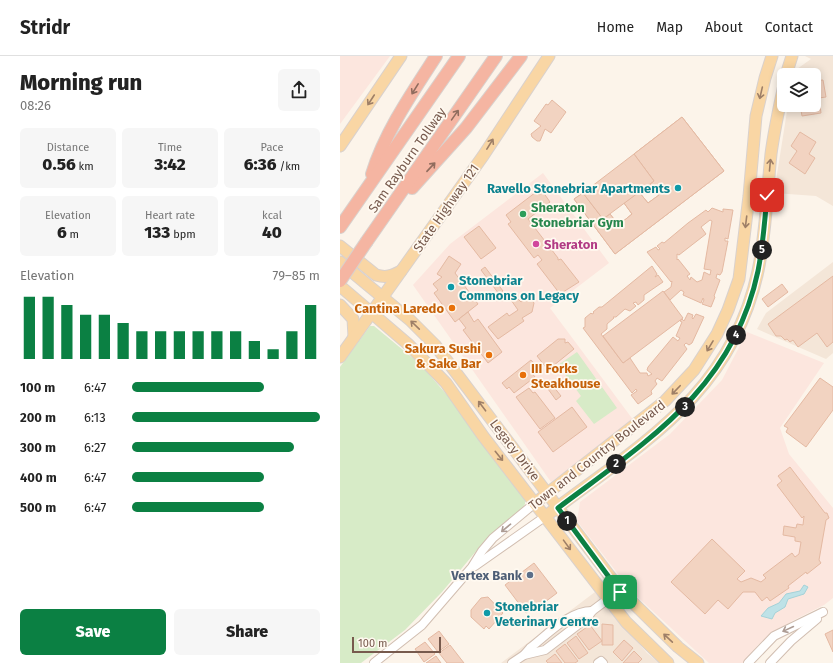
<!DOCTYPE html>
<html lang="en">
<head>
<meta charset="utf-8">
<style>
  body { margin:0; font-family:"Fira Sans",sans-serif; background:#f6f6f6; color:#222; height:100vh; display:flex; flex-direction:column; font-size:15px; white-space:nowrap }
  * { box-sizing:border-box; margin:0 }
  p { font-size:13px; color:#767676 }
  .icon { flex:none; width:22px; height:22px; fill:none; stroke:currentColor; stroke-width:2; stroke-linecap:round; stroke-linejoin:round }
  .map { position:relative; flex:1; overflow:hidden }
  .drawer { display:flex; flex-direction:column; background:#fff; width:340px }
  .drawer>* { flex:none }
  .fabs { position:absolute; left:437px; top:12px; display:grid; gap:8px }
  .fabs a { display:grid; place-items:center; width:44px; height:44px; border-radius:6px; background:#fff; box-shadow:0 2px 10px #0003; font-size:20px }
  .scale { position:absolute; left:12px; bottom:10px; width:89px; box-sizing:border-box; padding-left:4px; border:2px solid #775a4d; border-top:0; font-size:11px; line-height:14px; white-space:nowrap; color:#775a4d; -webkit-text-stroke:3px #fff9f0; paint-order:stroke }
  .pin { position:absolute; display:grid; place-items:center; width:34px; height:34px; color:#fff; margin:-17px; border-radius:8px; box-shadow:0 2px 6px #0006 }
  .km { position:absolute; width:20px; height:20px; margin:-10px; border-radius:50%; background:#222; color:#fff; font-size:11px; line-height:20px; text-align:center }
  .round { display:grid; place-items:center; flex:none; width:42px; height:42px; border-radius:6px; background:#f6f6f6 }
  .headline { display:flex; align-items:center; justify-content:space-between; height:68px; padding:0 20px }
  h1 { font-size:22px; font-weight:800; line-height:30px }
  .figures { display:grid; grid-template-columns:repeat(3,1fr); gap:6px; height:68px; padding:4px 20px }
  .figures div { display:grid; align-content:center; border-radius:6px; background:#f6f6f6; text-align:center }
  .figures b { font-size:17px; font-weight:800 }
  .figures small { font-size:11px; font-weight:400 }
  .figures p { font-size:11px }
  .chart { height:112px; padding:8px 20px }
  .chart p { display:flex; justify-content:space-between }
  .chart svg { width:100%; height:72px; margin-top:4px; stroke:#0b8043; stroke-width:6 }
  .cta { display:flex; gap:8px; margin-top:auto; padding:8px 20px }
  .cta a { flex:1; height:46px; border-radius:6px; background:#0b8043; color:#fff; font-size:16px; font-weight:800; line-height:46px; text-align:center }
  .cta a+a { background:#f6f6f6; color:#222 }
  ul { padding:0 20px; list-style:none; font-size:13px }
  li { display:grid; grid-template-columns:64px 48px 1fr; align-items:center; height:30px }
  li i { height:10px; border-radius:5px; background:#0b8043 }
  header { display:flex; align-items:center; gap:24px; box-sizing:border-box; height:56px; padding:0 20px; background:#fff; border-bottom:1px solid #e0e0e0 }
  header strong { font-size:19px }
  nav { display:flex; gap:22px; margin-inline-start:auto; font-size:14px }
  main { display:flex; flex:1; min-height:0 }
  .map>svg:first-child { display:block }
  .residential { fill:#f4e6d8 }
  .commercial { fill:#fce6de }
  .green { fill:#d7ebc7 }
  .water { fill:#bee2e7; stroke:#a4d2d8 }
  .building { fill:#f2d3c1; stroke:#e4b9a2; fill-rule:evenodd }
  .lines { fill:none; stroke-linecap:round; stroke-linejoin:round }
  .minor-casing { stroke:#d1beb1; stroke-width:10 }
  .major-casing { stroke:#d9d1cd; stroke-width:13 }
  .highway-casing { stroke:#d9d1cd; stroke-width:14 }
  .minor { stroke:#fff; stroke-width:8 }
  .major { stroke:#f9d6a4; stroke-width:11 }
  .highway { stroke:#f5b5a2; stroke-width:12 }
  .highway-bridge-casing { stroke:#d9d1cd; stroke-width:14; stroke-linecap:butt }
  .highway-bridge { stroke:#f5b5a2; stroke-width:12 }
  .oneway { stroke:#906c5e }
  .oneway2 { stroke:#9e7f67 }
  .oneway3 { stroke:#ad9c94 }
  .route-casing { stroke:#fff; stroke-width:8 }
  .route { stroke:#0b8043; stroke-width:5 }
  .culture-dot { fill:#0f9aa8; stroke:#fff9f0; stroke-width:1.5 }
  .leisure-dot { fill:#2e9e5b; stroke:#fff9f0; stroke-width:1.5 }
  .hotel-dot { fill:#d1479c; stroke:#fff9f0; stroke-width:1.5 }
  .food-dot { fill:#e8710a; stroke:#fff9f0; stroke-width:1.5 }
  .service-dot { fill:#5c6f8a; stroke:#fff9f0; stroke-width:1.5 }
  .labels { text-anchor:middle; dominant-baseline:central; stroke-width:3.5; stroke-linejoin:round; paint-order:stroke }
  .street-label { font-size:13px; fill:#775a4d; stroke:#fff9f0 }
  .culture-label { font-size:13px; font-weight:bold; fill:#0d838f; stroke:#fff9f0; text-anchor:start }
  .leisure-label { font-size:13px; font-weight:bold; fill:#27864d; stroke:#fff9f0; text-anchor:start }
  .hotel-label { font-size:13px; font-weight:bold; fill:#b23c85; stroke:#fff9f0; text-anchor:start }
  .food-label { font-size:13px; font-weight:bold; fill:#c56008; stroke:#fff9f0; text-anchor:end }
  .service-label { font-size:13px; font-weight:bold; fill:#4e5e75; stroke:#fff9f0; text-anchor:end }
</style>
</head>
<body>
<header>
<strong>Stridr</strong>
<nav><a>Home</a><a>Map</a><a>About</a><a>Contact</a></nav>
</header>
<main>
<section class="drawer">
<div class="headline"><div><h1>Morning run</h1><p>08:26</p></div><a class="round"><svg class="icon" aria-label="share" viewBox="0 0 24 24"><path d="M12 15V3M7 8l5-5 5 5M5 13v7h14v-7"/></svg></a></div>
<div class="figures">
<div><p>Distance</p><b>0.56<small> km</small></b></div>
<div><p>Time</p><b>3:42</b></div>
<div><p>Pace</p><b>6:36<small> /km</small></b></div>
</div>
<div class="figures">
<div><p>Elevation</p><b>6<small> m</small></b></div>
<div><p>Heart rate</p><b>133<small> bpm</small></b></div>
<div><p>kcal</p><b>40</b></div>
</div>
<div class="chart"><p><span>Elevation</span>79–85 m</p>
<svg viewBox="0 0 160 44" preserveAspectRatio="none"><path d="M5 44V6M15 44V6M25 44V11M35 44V17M45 44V17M55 44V22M65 44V27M75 44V27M85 44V27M95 44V27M105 44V27M115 44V27M125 44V33M135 44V38M145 44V27M155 44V11"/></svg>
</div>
<ul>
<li><b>100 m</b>6:47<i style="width:70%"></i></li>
<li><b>200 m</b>6:13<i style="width:100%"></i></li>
<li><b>300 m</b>6:27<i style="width:86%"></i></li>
<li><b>400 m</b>6:47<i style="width:70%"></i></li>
<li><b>500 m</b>6:47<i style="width:70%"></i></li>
</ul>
<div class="cta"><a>Save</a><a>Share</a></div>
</section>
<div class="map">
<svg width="493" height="607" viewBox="0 0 493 607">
  <rect width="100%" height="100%" fill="#fcf4ea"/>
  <!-- residential -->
  <g class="residential">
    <path d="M465 0H493V150L476 140 434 137 448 49H474V19H455L457 13 471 3Z"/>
    <path d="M493 206V297L486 303 417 273 426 257Z"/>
    <path d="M255 536 307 597 319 607H161Z"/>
  </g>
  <!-- commercial -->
  <g class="commercial">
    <path d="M0 0H50L0 68Z"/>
    <path d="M203 117 269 207 210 252 294 365 211 426 73 229 110 188Z"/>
    <path d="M407 276 484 307 440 372 449 398 493 452V542L484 549 452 565 418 589 403 607H369L292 536 237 465 240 446 330 378 382 324Z"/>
  </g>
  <!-- green -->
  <g class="green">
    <path d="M30 270H34L80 308 114 347 185 442V448L180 456 142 488 102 536 65 574 21 607H0V311Z"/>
    <path d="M237 296 277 352 254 368 236 345 241 340 218 309Z"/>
  </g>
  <!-- water -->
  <path class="water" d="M464 529 468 531 464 538 448 543 445 551 435 557 432 563 421 560 428 552 439 547 446 538 460 535Z"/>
  <!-- building -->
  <g class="building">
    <path d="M483 24 486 41 479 42 481 57 462 60 460 49H474V25Z"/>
    <path d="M212 44 226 56 211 77 205 73 200 85H197L192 81 191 78 201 70 194 65 206 48 208 49Z"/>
    <path d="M342 61 384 115 275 198 234 143 243 137 263 163 270 158 277 167H281L292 158 284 147 299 136 308 147 319 139 310 128 314 125 294 98ZM336 92 353 114 334 128 317 107Z"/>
    <path d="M342 61 384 115 275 198 234 143 243 137 263 163 270 158 277 167H281L292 158 284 147 299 136 308 147 319 139 310 128 314 125 294 98Z"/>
    <path d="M460 76 476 86 469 98 475 102 465 118 449 107 457 95 451 90Z"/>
    <path d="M294 98 314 125 263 163 243 137Z"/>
    <path d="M196 136 199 139 203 136 210 146 188 163 218 202V204L221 203 239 226 220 238 197 208 202 204 198 199 194 202 168 168 171 166 166 159Z"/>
    <path d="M372 152 383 156V153L393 154 388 183 385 182V185H388L382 216 380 219 377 218 376 222 380 224 374 240 375 241 371 251 362 248 364 244 363 242 361 247 343 239 344 236 341 234 330 244 324 236 331 231 332 225 331 226 307 196 316 191 318 194 320 193 317 190 322 186 324 187 348 167 366 154 368 156ZM370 164 372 165 364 213 371 214 370 219 364 216 362 224 357 226 351 221 350 224 347 220 350 218 338 203 337 204V198L339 199 366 178 361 171Z"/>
    <path d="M139 170 156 192 141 203 124 181Z"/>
    <path d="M109 200 121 208 115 217 138 248 115 266 94 237 98 234 93 228 102 221 97 218Z"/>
    <path d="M312 210 317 218 315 221 318 219 323 226 304 239V244L298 249 296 246 293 247 296 250 290 255 285 253 276 261H273L274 262 267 268V273L261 278 283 307 290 302 300 317H307L308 320 312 318 307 314 308 311 333 281 338 285 340 282 336 280 342 266 340 265 342 263 344 265 348 257 353 259 352 262 353 263 356 258 364 261 352 287 349 289 346 287 344 289 347 293 322 325 317 322 315 325 317 328 311 335 312 338 298 348 291 339 297 335 296 333 292 337 243 272 245 271V262L251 257 252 258 254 257 253 256 259 251H262Z"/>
    <path d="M145 211 163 235 159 238 141 214Z"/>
    <path d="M493 220V286L487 291 477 277 458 291 453 284 450 286 447 283 445 284 441 280H436L428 268Z"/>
    <path d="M442 228 448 236 428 251 422 243Z"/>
    <path d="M323 235 343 262 283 307 263 280Z"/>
    <path d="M189 240 194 247 192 256 182 262 184 265 158 283 148 271 167 257 169 260 178 254 171 244 176 241 181 246Z"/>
    <path d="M128 256 134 266 138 263 162 296 148 307 123 274 126 272 119 263Z"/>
    <path d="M218 283H225V287L228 286 234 293 208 314 197 300Z"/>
    <path d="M191 304 197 311 191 316 195 321 174 337 169 331 167 333 162 327Z"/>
    <path d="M480 322 493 331V354L466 391 446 376 448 372 444 370Z"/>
    <path d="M213 330 221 340 216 344 208 333Z"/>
    <path d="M189 332 193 337 195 336 215 362 200 373 176 341Z"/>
    <path d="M232 351 247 371 213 396 198 376Z"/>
    <path d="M450 411 485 457H487L489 462 486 464 479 504 481 507 467 518 466 516 448 530 449 532 430 545 427 541 422 545 415 536H403L388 553 378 544 365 558 331 526 372 483 405 515 397 523 401 526 411 522 421 526 426 522 423 519 452 497 455 501 459 498 461 486 455 485V481L443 479 444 470 456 472 457 468 463 469 464 460 462 462 437 429 442 425 438 420Z"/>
    <path d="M194 507 217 537 193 555 191 553 186 557 165 529Z"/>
    <path d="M148 541 163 557 149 573 146 570 144 573 131 561V554L141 542Z"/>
    <path d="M262 568 273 569V589H262Z"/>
    <path d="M250 569 262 585 249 594 237 578Z"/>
    <path d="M493 574V596L485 578Z"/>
    <path d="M99 575 109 588 98 596 88 583Z"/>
    <path d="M236 580 248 597 239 603 227 587Z"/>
    <path d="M284 584 293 592 282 605 273 596Z"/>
    <path d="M85 586 95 598 84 606 75 593Z"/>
    <path d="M225 588 238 605 235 607H225L216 595Z"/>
    <path d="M110 589 124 607H107L99 597Z"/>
    <path d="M294 595 302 603 298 607H283Z"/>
    <path d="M215 598 222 607H208L206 605Z"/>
    <path d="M96 600 101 607H86Z"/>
  </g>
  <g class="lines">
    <defs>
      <g id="minor">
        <path d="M135 510 206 460"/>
        <path d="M184 599 190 592C208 578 229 555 252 555"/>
        <path d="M34 607 82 569 132 511 142 495 153 482 195 447"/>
        <path d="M172 607 184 599 205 594 248 561 252 555 268 543"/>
        <path d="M258 607 261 605 263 607"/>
        <path d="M408 607 434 580 483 556"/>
        <path d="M430 607 451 585 477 563"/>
      </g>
      <g id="major">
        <path d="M446 19 452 0"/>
        <path d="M0 90 61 0"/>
        <path d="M0 190 36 219C46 222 52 220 61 215"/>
        <path d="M0 206 70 264 95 289 281 535 338 591 358 607"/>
        <path d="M0 230 69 289 106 327 143 380 286 566 328 607"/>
        <path d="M0 249 13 263 14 281"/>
        <path d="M0 301 143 100 209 0"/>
        <path d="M195 447 325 345 354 314 377 278 388 254 399 223 409 140 416 60 425 22 432 0"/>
        <path d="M206 460C299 389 391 340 418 215 426 177 427 137 431 98 434 75 439 52 444 29"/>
      </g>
      <g id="highway">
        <path d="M32 118C45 76 72 37 96 0"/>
        <path d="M72 132 126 72 181 0"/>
        <path d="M0 171 119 0"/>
        <path d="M27 185 156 0"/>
      </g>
    </defs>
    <!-- minor casing -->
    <use href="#minor" class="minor-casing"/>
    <!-- major casing -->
    <use href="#major" class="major-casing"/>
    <!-- highway casing -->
    <use href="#highway" class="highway-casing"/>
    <!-- minor -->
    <use href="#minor" class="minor"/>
    <!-- major -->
    <use href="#major" class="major"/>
    <!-- highway -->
    <use href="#highway" class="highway"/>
    <defs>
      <path id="highway-bridge" d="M0 225 27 185"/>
    </defs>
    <!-- highway-bridge casing -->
    <use href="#highway-bridge" class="highway-bridge-casing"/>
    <!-- highway-bridge -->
    <use href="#highway-bridge" class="highway-bridge"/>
  </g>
  <!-- one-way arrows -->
  <defs><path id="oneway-shaft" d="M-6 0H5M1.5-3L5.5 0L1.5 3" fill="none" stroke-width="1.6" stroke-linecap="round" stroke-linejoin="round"/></defs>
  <g class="oneway">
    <use href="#oneway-shaft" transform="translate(75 33) rotate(122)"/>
    <use href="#oneway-shaft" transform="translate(115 59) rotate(-55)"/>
    <use href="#oneway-shaft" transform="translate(91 111) rotate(-47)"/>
  </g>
  <g class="oneway2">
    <use href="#oneway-shaft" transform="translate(421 37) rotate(103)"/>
    <use href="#oneway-shaft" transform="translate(31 44) rotate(123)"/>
    <use href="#oneway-shaft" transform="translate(150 88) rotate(-58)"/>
    <use href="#oneway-shaft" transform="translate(430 109) rotate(-85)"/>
    <use href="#oneway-shaft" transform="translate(406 166) rotate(97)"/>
    <use href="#oneway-shaft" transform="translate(75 269) rotate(-136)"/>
    <use href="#oneway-shaft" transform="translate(370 290) rotate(121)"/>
    <use href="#oneway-shaft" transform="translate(336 334) rotate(134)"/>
    <use href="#oneway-shaft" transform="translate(142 350) rotate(-127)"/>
    <use href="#oneway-shaft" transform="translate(159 400) rotate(51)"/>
    <use href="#oneway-shaft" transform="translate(227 489) rotate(54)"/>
    <use href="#oneway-shaft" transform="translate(328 582) rotate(-137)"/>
  </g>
  <g class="oneway3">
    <use href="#oneway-shaft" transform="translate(166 472) rotate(140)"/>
    <use href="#oneway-shaft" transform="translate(448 573) rotate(155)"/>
  </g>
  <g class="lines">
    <defs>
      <path id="route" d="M280 536 218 452C307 385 393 333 418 215 423 190 425 164 427 139"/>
    </defs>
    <!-- route casing -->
    <use href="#route" class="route-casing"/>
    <!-- route -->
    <use href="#route" class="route"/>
  </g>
  <!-- markers -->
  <g class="culture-dot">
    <circle cx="338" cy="132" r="4"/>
    <circle cx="111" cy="231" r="4"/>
    <circle cx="147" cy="557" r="4"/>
  </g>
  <circle class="leisure-dot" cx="183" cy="158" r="4"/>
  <circle class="hotel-dot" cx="196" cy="188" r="4"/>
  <g class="food-dot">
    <circle cx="112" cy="252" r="4"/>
    <circle cx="149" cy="299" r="4"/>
    <circle cx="183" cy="319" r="4"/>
  </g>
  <circle class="service-dot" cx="190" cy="519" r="4"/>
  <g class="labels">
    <!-- street labels -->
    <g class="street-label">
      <text transform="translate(67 104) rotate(-55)">Sam Rayburn Tollway</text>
      <text transform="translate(106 152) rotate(-55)">State Highway 121</text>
      <text transform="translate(175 394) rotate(53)">Legacy Drive</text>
      <text transform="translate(257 399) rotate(-38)">Town and Country Boulevard</text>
    </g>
    <!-- culture labels -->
    <g class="culture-label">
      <text x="330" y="132" text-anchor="end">Ravello Stonebriar Apartments</text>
      <text x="119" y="224">Stonebriar<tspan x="119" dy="15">Commons on Legacy</tspan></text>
      <text x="155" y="550">Stonebriar<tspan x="155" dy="15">Veterinary Centre</tspan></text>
    </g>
    <!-- leisure labels -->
    <g class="leisure-label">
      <text x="191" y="151">Sheraton<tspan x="191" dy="15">Stonebriar Gym</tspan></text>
    </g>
    <!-- hotel labels -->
    <g class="hotel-label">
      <text x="204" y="188">Sheraton</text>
    </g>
    <!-- food labels -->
    <g class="food-label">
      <text x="104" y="252">Cantina Laredo</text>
      <text x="141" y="292">Sakura Sushi<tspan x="141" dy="15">&amp; Sake Bar</tspan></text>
      <text x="191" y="312" text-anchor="start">III Forks<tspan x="191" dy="15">Steakhouse</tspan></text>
    </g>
    <!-- service labels -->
    <g class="service-label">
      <text x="182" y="519">Vertex Bank</text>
    </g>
  </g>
</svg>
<div class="fabs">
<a><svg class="icon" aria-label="layers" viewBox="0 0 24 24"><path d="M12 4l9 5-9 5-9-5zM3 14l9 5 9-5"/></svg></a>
</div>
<div class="scale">100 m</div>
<div class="pin" style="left:280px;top:536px;background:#1e9e55"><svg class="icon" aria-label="arrive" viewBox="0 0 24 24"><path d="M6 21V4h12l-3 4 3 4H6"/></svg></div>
<div class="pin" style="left:427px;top:139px;background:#d93025"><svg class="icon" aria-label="check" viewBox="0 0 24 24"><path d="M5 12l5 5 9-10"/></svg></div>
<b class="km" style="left:227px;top:465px">1</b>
<b class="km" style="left:276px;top:408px">2</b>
<b class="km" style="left:345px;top:351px">3</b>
<b class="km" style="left:396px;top:279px">4</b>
<b class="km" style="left:422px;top:194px">5</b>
</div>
</main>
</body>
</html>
